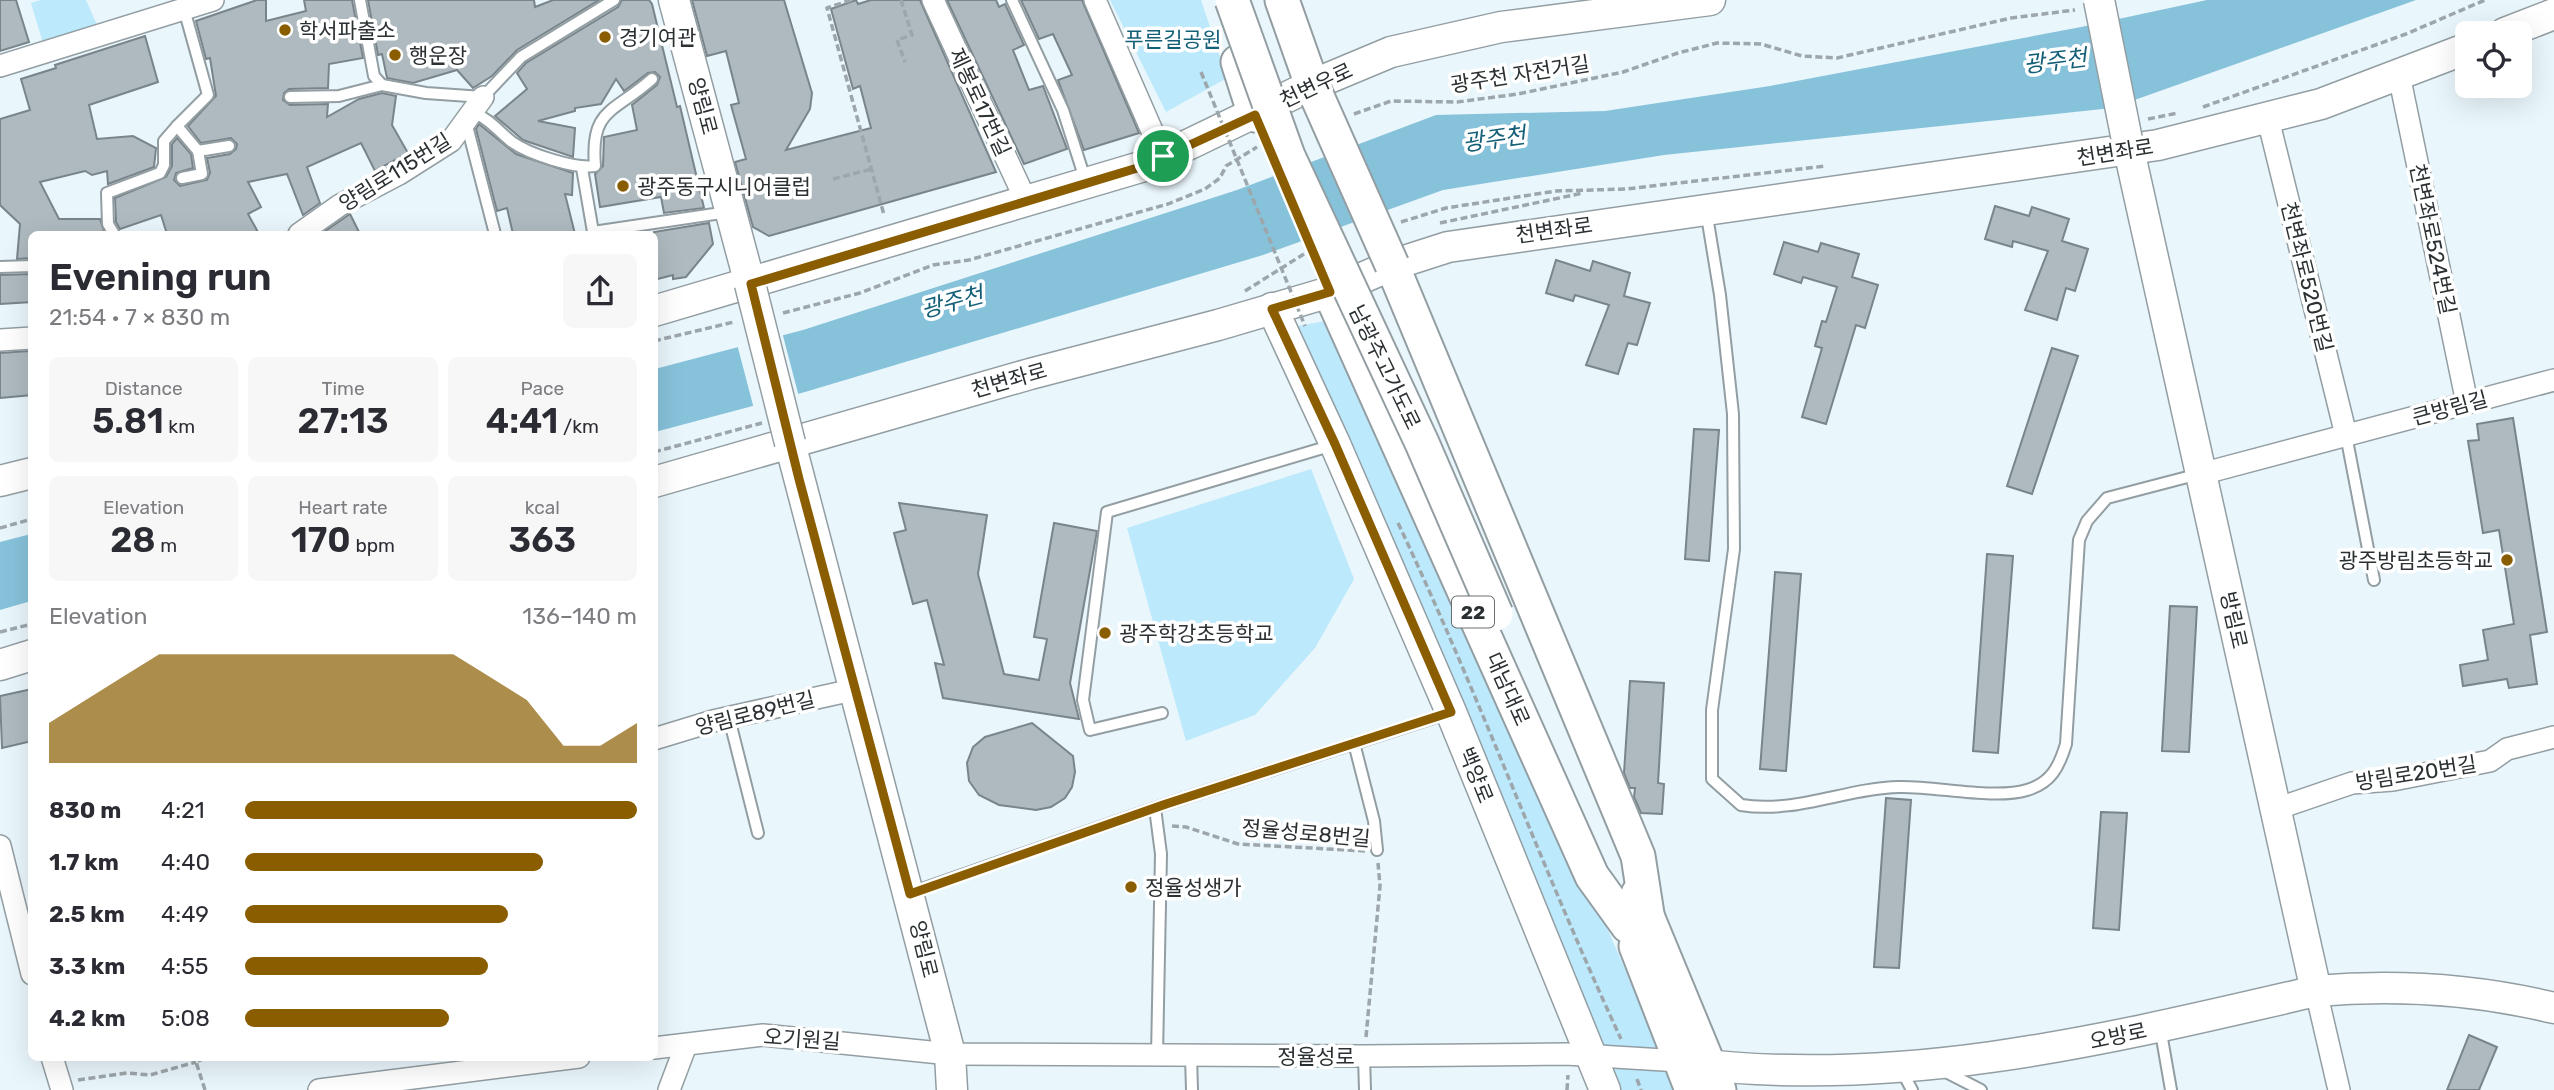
<!DOCTYPE html>
<html lang="en">
<head>
<meta charset="utf-8">
<style>
  body { margin:0; font-family:Rubik,"Noto Sans KR",sans-serif; background:#f7f7f7; color:#2b2b33; height:100vh; display:flex; flex-direction:column; font-size:26px; white-space:nowrap }
  * { box-sizing:border-box; margin:0 }
  p { font-size:23px; color:#7c7c81 }
  .icon { flex:none; width:38px; height:38px; fill:none; stroke:currentColor; stroke-width:2; stroke-linecap:round; stroke-linejoin:round }
  .map { position:relative; flex:1; overflow:hidden }
  .sheet { position:absolute; left:28px; top:231px; width:630px; height:830px; display:flex; flex-direction:column; background:#fff; border-radius:10px; box-shadow:0 7px 28px #0002 }
  .sheet>* { flex:none }
  .fabs { position:absolute; left:2455px; top:21px; display:grid; gap:14px }
  .fabs a { display:grid; place-items:center; width:77px; height:77px; border-radius:10px; background:#fff; box-shadow:0 7px 28px #0002; font-size:35px }
  .pin { position:absolute; display:grid; place-items:center; width:60px; height:60px; color:#fff; margin:-30px; border:4px solid #fff; border-radius:50%; box-shadow:0 2px 7px #0007 }
  .round { display:grid; place-items:center; flex:none; width:74px; height:74px; border-radius:10px; background:#f7f7f7 }
  .headline { display:flex; align-items:center; justify-content:space-between; height:119px; padding:0 21px }
  h1 { font-size:38px; font-weight:600; line-height:52px }
  .metrics { display:grid; grid-template-columns:repeat(3,1fr); gap:10px; height:119px; padding:7px 21px }
  .metrics div { display:grid; align-content:center; border-radius:10px; background:#f7f7f7; text-align:center }
  .metrics b { font-size:35px; font-weight:600 }
  .metrics small { font-size:19px; font-weight:400 }
  .metrics p { font-size:19px }
  .chart { height:196px; padding:14px 21px }
  .chart p { display:flex; justify-content:space-between }
  .chart svg { width:100%; height:126px; margin-top:7px; fill:#8a5d00; opacity:.7 }
  ul { padding:0 21px; list-style:none; font-size:23px }
  li { display:grid; grid-template-columns:112px 84px 1fr; align-items:center; height:52px }
  li i { height:18px; border-radius:9px; background:#8a5d00 }
  .map>svg:first-child { display:block }
  .green { fill:#bce9fc }
  .water { fill:#87c2db }
  .pier { fill:#e9f6fb }
  .building { fill:#aebabf; stroke:#79858a; stroke-width:2 }
  .lines { fill:none; stroke-linecap:round; stroke-linejoin:round }
  .lane-casing { stroke:#939ea3; stroke-width:14 }
  .street-casing { stroke:#939ea3; stroke-width:24 }
  .secondary-casing { stroke:#939ea3; stroke-width:33 }
  .primary-casing { stroke:#939ea3; stroke-width:37 }
  .path { stroke:#9da6aa; stroke-width:3.5; stroke-dasharray:7 3.5; stroke-linecap:butt }
  .lane { stroke:#fff; stroke-width:10 }
  .street { stroke:#fff; stroke-width:21 }
  .secondary { stroke:#fff; stroke-width:30 }
  .primary { stroke:#fff; stroke-width:33 }
  .secondary-bridge-casing { stroke:#939ea3; stroke-width:33; stroke-linecap:butt }
  .primary-bridge-casing { stroke:#939ea3; stroke-width:37; stroke-linecap:butt }
  .path-bridge { stroke:#9da6aa; stroke-width:3.5; stroke-dasharray:7 3.5; stroke-linecap:butt }
  .secondary-bridge { stroke:#fff; stroke-width:30 }
  .primary-bridge { stroke:#fff; stroke-width:33 }
  .route-casing { stroke:#fff; stroke-width:14 }
  .route { stroke:#8a5d00; stroke-width:9 }
  .poi-dot { fill:#8a5d00; stroke:#fff; stroke-width:2.5 }
  .labels { text-anchor:middle; dominant-baseline:central; stroke-width:7; stroke-linejoin:round; paint-order:stroke }
  .shield { fill:#fff; stroke:#6b6e70; stroke-width:2 }
  .shield-label { font-size:19px; font-weight:bold; fill:#2b3032 }
  .poi-label { font-size:21px; fill:#2b3032; stroke:#fff; text-anchor:start }
  .park-label { font-size:21px; fill:#156079; stroke:#fff }
  .street-label { font-size:21px; fill:#2b3032; stroke:#fff }
  .water-label { font-size:23px; font-style:italic; fill:#135f78; stroke:#fff }
</style>
</head>
<body>
<div class="map">
<svg width="2554" height="1090" viewBox="0 0 2554 1090">
  <rect width="100%" height="100%" fill="#e9f6fb"/>
  <!-- green -->
  <g class="green">
    <path d="M41 0H86L97 25 43 43 31 3Z"/>
    <path d="M1110 0H1201L1227 78 1166 112Z"/>
    <path d="M1330 320 1508 698 1677 1090H1615L1282 329Z"/>
    <path d="M1311 469 1354 579 1315 648 1255 715 1186 741 1127 528Z"/>
  </g>
  <!-- water -->
  <g class="water">
    <path d="M2207 0H2416L2112 108 1664 155 1443 190 1263 255 805 392 655 432V369L803 330 1237 190 1436 115 1605 111 1770 86 2081 27Z"/>
    <path d="M31 534V601L0 610V542Z"/>
  </g>
  <!-- pier -->
  <path class="pier" d="M782 332 799 397 754 409 737 344Z"/>
  <!-- building -->
  <g class="building">
    <path d="M0 0H16L29 42 0 51Z"/>
    <path d="M257 0H266V21L306 11 304 0H352L363 58 329 64 328 88 289 89 284 93 283 100 290 105 328 104 327 117 359 99 382 93 396 96 392 125 408 153 375 171 361 143 307 167 320 203 303 215 287 174 248 182 261 207 248 214 259 234H167L161 215 120 229 116 222 115 198 166 177 172 166V144L177 138 191 154 193 168 176 173 174 180 180 186 207 180 210 173 207 158 230 154 236 149 237 144 231 138 201 143 188 126 216 96 210 58 206 59 196 21Z"/>
    <path d="M368 0H534L535 7 553 0H599L517 50 492 76 473 88 457 70 413 83 387 78 382 54 378 55Z"/>
    <path d="M622 0H649L652 4 677 107 680 106 704 208 664 213 661 197 600 207 595 174 603 166 604 137 637 130 632 105 657 85 660 77 655 72 648 73 624 91 616 79 601 104 575 108V111L538 121 575 128 573 157 523 140 495 116 527 89 517 73 526 63 618 7Z"/>
    <path d="M692 0H784L812 93 810 109 786 150 871 128 860 86 853 89 831 9 856 0 858 4 871 0H920L996 172 769 236 753 227 735 162 746 159 731 105 739 103 726 51 707 56Z"/>
    <path d="M947 0H996L999 7 1005 4 1024 45 1013 50 1029 90 1043 86 1067 149 1024 164Z"/>
    <path d="M1021 0H1082L1139 133 1084 150 1058 80 1072 75 1053 34 1039 39Z"/>
    <path d="M145 36 158 82 89 105 97 139 133 136 156 148 154 167 108 184 107 171 92 175 85 171 40 182 59 219H100L105 234H32V258L17 259 20 224 0 205V119L30 110 21 79 56 68 55 65Z"/>
    <path d="M479 124 516 154 573 173 572 195 565 194 575 234H513L507 208 497 211 476 129Z"/>
    <path d="M1995 206 2029 216 2032 207 2069 219 2062 241 2088 249 2075 291 2066 288 2057 320 2025 310 2048 251 2013 241 2012 247 1985 239Z"/>
    <path d="M350 214 360 234H321L347 216Z"/>
    <path d="M709 223 713 244 686 277 673 279V275L654 280V232Z"/>
    <path d="M1784 242 1818 252 1821 243 1859 254 1852 277 1878 285 1865 328 1856 325 1826 424 1802 417 1822 348 1815 346 1822 321 1826 322 1837 287 1803 277 1801 283 1774 274Z"/>
    <path d="M1556 260 1590 271 1593 261 1630 273 1624 296 1650 303 1637 345 1628 343 1618 374 1586 365 1609 305 1575 295 1573 301 1546 293Z"/>
    <path d="M32 274V302L0 304V275Z"/>
    <path d="M2052 348 2078 356 2032 494 2007 486Z"/>
    <path d="M29 351 32 395 0 398V353Z"/>
    <path d="M2513 418 2547 632 2530 635 2537 684 2509 688 2507 679 2463 686 2460 665 2488 660 2483 630 2514 624 2499 530 2483 533 2468 441 2479 440 2477 424Z"/>
    <path d="M1694 429 1719 430 1709 561 1685 559Z"/>
    <path d="M899 503 987 515 978 574 1004 674 1039 680 1047 639 1034 637 1054 523 1097 531 1070 683 1079 719 943 698 935 663 944 665 927 600 913 604 894 533 906 530Z"/>
    <path d="M1987 554 2013 556 1998 753 1973 751Z"/>
    <path d="M1775 572 1801 574 1786 771 1760 769Z"/>
    <path d="M2170 606 2197 607 2189 752 2162 751Z"/>
    <path d="M1630 681 1664 683 1658 783 1664 784 1662 814 1641 813 1634 797 1635 788H1630L1624 773Z"/>
    <path d="M32 689V741L2 748 0 696Z"/>
    <path d="M1032 723 1073 756 1075 772 1072 787 1065 798 1051 807 1036 810 999 805 979 795 969 781 967 763 973 747 985 737Z"/>
    <path d="M1886 798 1911 800 1899 968 1874 967Z"/>
    <path d="M2101 812 2127 813 2119 930 2093 928Z"/>
    <path d="M2469 1035 2497 1047 2479 1090H2447Z"/>
  </g>
  <g class="lines">
    <defs>
      <g id="lane">
        <path d="M1012 0 1063 110 1086 182"/>
        <path d="M184 9 208 95 177 126 198 151 229 146"/>
        <path d="M382 85 426 93 483 97 521 57 614 0"/>
        <path d="M290 97 339 96 382 85 374 76 360 0"/>
        <path d="M473 112C492 121 497 130 512 142 529 154 574 169 595 166 590 108 614 113 652 79"/>
        <path d="M466 122 495 234"/>
        <path d="M582 168 593 232 728 212"/>
        <path d="M182 178 202 174 198 151"/>
        <path d="M1706 210 1720 295 1733 414 1734 549 1712 710V779L1741 805C1795 814 1847 788 1899 787 1936 786 1994 800 2027 790 2051 783 2059 767 2066 744L2079 540 2087 521 2107 498 2199 474"/>
        <path d="M114 234 108 224 107 193 160 173 164 165V141L177 126"/>
        <path d="M0 267 32 266"/>
        <path d="M2346 435 2374 580"/>
        <path d="M1162 713 1090 730 1083 700 1107 512 1333 445"/>
        <path d="M729 718 758 833"/>
        <path d="M1354 743 1374 821 1377 850"/>
        <path d="M1155 808 1161 854 1157 1055"/>
        <path d="M910 893 1166 804 1449 713"/>
        <path d="M2160 1027 2171 1090"/>
        <path d="M1191 1055 1192 1090"/>
        <path d="M1364 1056 1365 1090"/>
        <path d="M1944 1071 1981 1090"/>
        <path d="M1904 1075 1912 1090"/>
      </g>
      <g id="street">
        <path d="M933 0 1027 203"/>
        <path d="M1095 0 1163 156"/>
        <path d="M0 66 213 0"/>
        <path d="M2399 75 2467 403"/>
        <path d="M2268 119 2346 435"/>
        <path d="M299 234 340 205 399 174 451 141 483 97"/>
        <path d="M0 340 32 338"/>
        <path d="M2201 474 2554 380"/>
        <path d="M654 739 713 721 857 689"/>
        <path d="M2276 809 2352 783 2393 780 2490 761 2507 749 2554 737"/>
        <path d="M0 846 32 974"/>
        <path d="M2316 991 2339 1090"/>
        <path d="M654 1048 763 1035 950 1054 1364 1056 1566 1054 1680 1061"/>
        <path d="M52 1057 62 1090"/>
        <path d="M319 1090 579 1057"/>
        <path d="M669 1090 686 1045"/>
      </g>
      <g id="secondary">
        <path d="M674 0 750 284"/>
        <path d="M2505 33 2554 14"/>
        <path d="M2129 150 2316 991"/>
        <path d="M1272 308 1335 444 1451 712 1605 1090"/>
        <path d="M654 311 1144 166 1312 85 1391 52 1501 27 1710 0"/>
        <path d="M790 443 950 1054 952 1090"/>
        <path d="M0 481 32 473"/>
        <path d="M654 482 1030 374 1218 325 1330 292 1392 265 1448 247 2158 145 2321 104 2468 48"/>
        <path d="M0 665 32 655"/>
        <path d="M1688 1063C1902 1090 2109 1039 2316 991 2398 984 2475 989 2554 1008"/>
      </g>
      <g id="primary">
        <path d="M1282 0 1312 85"/>
        <path d="M1238 62 1255 115"/>
        <path d="M1392 265 1638 856 1647 914"/>
        <path d="M1330 292 1592 876 1628 926"/>
        <path d="M1638 894 1719 1090"/>
        <path d="M1636 946 1692 1090"/>
      </g>
    </defs>
    <!-- lane casing -->
    <use href="#lane" class="lane-casing"/>
    <!-- street casing -->
    <use href="#street" class="street-casing"/>
    <!-- secondary casing -->
    <use href="#secondary" class="secondary-casing"/>
    <!-- primary casing -->
    <use href="#primary" class="primary-casing"/>
    <!-- path -->
    <g class="path">
      <path d="M851 0 827 8 884 215"/>
      <path d="M901 0 912 35 897 40 905 62"/>
      <path d="M2203 107 2406 34 2485 0"/>
      <path d="M1354 114 1391 101 1457 102 1518 94 1623 72 1678 53 1717 43 1761 44 1802 56 1837 58 2011 18 2075 10"/>
      <path d="M2148 119 2178 113"/>
      <path d="M833 179 872 169"/>
      <path d="M1401 222 1446 208 1556 191 1626 189 1826 166"/>
      <path d="M1440 223 1583 193"/>
      <path d="M1245 291 1304 254"/>
      <path d="M783 313 860 293 933 265 969 260 1168 204 1205 189 1220 178 1226 166 1257 147"/>
      <path d="M654 341 734 322"/>
      <path d="M654 452 762 423"/>
      <path d="M1398 523C1478 692 1542 869 1621 1039"/>
      <path d="M0 528 32 519"/>
      <path d="M0 632 32 624"/>
      <path d="M1172 826 1186 827 1238 844 1365 851"/>
      <path d="M1366 1037 1380 886 1378 863"/>
      <path d="M1637 1079 1641 1090"/>
      <path d="M78 1080 127 1073 150 1075 196 1062"/>
      <path d="M205 1090 196 1062 208 1057"/>
      <path d="M1567 1090 1568 1075"/>
    </g>
    <!-- lane -->
    <use href="#lane" class="lane"/>
    <!-- street -->
    <use href="#street" class="street"/>
    <!-- secondary -->
    <use href="#secondary" class="secondary"/>
    <!-- primary -->
    <use href="#primary" class="primary"/>
    <defs>
      <g id="secondary-bridge">
        <path d="M2099 0 2129 150"/>
        <path d="M750 284 790 443"/>
      </g>
      <g id="primary-bridge">
        <path d="M1232 0 1288 156 1422 443 1496 614"/>
        <path d="M1312 85 1392 265"/>
      </g>
    </defs>
    <!-- secondary-bridge casing -->
    <use href="#secondary-bridge" class="secondary-bridge-casing"/>
    <!-- primary-bridge casing -->
    <use href="#primary-bridge" class="primary-bridge-casing"/>
    <!-- path-bridge -->
    <path class="path-bridge" d="M1201 72 1305 326"/>
    <!-- secondary-bridge -->
    <use href="#secondary-bridge" class="secondary-bridge"/>
    <!-- primary-bridge -->
    <use href="#primary-bridge" class="primary-bridge"/>
  </g>
  <g class="lines">
    <defs>
      <path id="route" d="M1255 115 1330 292 1272 309 1335 444 1451 712 1166 804 910 894 799 479 751 284 1144 166Z"/>
    </defs>
    <!-- route casing -->
    <use href="#route" class="route-casing"/>
    <!-- route -->
    <use href="#route" class="route"/>
  </g>
  <!-- markers -->
  <g class="poi-dot">
    <circle cx="285" cy="30" r="7"/>
    <circle cx="605" cy="37" r="7"/>
    <circle cx="395" cy="55" r="7"/>
    <circle cx="623" cy="186" r="7"/>
    <circle cx="2507" cy="560" r="7"/>
    <circle cx="1105" cy="633" r="7"/>
    <circle cx="1131" cy="887" r="7"/>
  </g>
  <g class="labels">
    <!-- shield labels -->
    <rect class="shield" x="1452" y="596.5" width="42" height="31" rx="5"/>
    <g class="shield-label">
      <text x="1473" y="612">22</text>
    </g>
    <!-- poi labels -->
    <g class="poi-label">
      <text x="299" y="30">학서파출소</text>
      <text x="619" y="37">경기여관</text>
      <text x="409" y="55">행운장</text>
      <text x="637" y="186">광주동구시니어클럽</text>
      <text x="2493" y="560" text-anchor="end">광주방림초등학교</text>
      <text x="1119" y="633">광주학강초등학교</text>
      <text x="1145" y="887">정율성생가</text>
    </g>
    <!-- park labels -->
    <g class="park-label">
      <text x="1173" y="39">푸른길공원</text>
    </g>
    <!-- street labels -->
    <g class="street-label">
      <text transform="translate(1520 74) rotate(-9)">광주천 자전거길</text>
      <text transform="translate(1316 85) rotate(-25)">천변우로</text>
      <text transform="translate(980 102) rotate(65)">제봉로17번길</text>
      <text transform="translate(703 106) rotate(75)">양림로</text>
      <text transform="translate(2115 152) rotate(-9)">천변좌로</text>
      <text transform="translate(395 172) rotate(-32)">양림로115번길</text>
      <text transform="translate(1554 230) rotate(-8)">천변좌로</text>
      <text transform="translate(2433 239) rotate(78)">천변좌로524번길</text>
      <text transform="translate(2307 277) rotate(76)">천변좌로520번길</text>
      <text transform="translate(1385 367) rotate(64)">남광주고가도로</text>
      <text transform="translate(1009 380) rotate(-16)">천변좌로</text>
      <text transform="translate(2450 408) rotate(-15)">큰방림길</text>
      <text transform="translate(2234 620) rotate(77)">방림로</text>
      <text transform="translate(1508 689) rotate(66)">대남대로</text>
      <text transform="translate(755 713) rotate(-14)">양림로89번길</text>
      <text transform="translate(2416 773) rotate(-9)">방림로20번길</text>
      <text transform="translate(1476 775) rotate(68)">백양로</text>
      <text transform="translate(1306 833) rotate(5)">정율성로8번길</text>
      <text transform="translate(924 949) rotate(76)">양림로</text>
      <text transform="translate(2118 1036) rotate(-12)">오방로</text>
      <text transform="translate(802 1039) rotate(4)">오기원길</text>
      <text x="1316" y="1056">정율성로</text>
    </g>
    <!-- water labels -->
    <g class="water-label">
      <text transform="translate(2055 61) rotate(-7)">광주천</text>
      <text transform="translate(1494 139) rotate(-8)">광주천</text>
      <text transform="translate(952 302) rotate(-15)">광주천</text>
    </g>
  </g>
</svg>
<div class="fabs">
<a><svg class="icon" aria-label="locate" viewBox="0 0 24 24"><circle cx="12" cy="12" r="6"/><path d="M12 2v4M12 18v4M2 12h4M18 12h4"/></svg></a>
</div>
<div class="pin" style="left:1163px;top:156px;background:#1e9e55"><svg class="icon" aria-label="arrive" viewBox="0 0 24 24"><path d="M6 21V4h12l-3 4 3 4H6"/></svg></div>
<section class="sheet">
<div class="headline"><div><h1>Evening run</h1><p>21:54 · 7 × 830 m</p></div><a class="round"><svg class="icon" aria-label="share" viewBox="0 0 24 24"><path d="M12 15V3M7 8l5-5 5 5M5 13v7h14v-7"/></svg></a></div>
<div class="metrics">
<div><p>Distance</p><b>5.81<small> km</small></b></div>
<div><p>Time</p><b>27:13</b></div>
<div><p>Pace</p><b>4:41<small> /km</small></b></div>
</div>
<div class="metrics">
<div><p>Elevation</p><b>28<small> m</small></b></div>
<div><p>Heart rate</p><b>170<small> bpm</small></b></div>
<div><p>kcal</p><b>363</b></div>
</div>
<div class="chart"><p><span>Elevation</span>136–140 m</p>
<svg viewBox="0 0 160 44" preserveAspectRatio="none"><path d="M0 44V30L10 22L20 14L30 6L40 6L50 6L60 6L70 6L80 6L90 6L100 6L110 6L120 14L130 22L140 38L150 38L160 30V44z"/></svg>
</div>
<ul>
<li><b>830 m</b>4:21<i style="width:100%"></i></li>
<li><b>1.7 km</b>4:40<i style="width:76%"></i></li>
<li><b>2.5 km</b>4:49<i style="width:67%"></i></li>
<li><b>3.3 km</b>4:55<i style="width:62%"></i></li>
<li><b>4.2 km</b>5:08<i style="width:52%"></i></li>
</ul>
</section>
</div>
</body>
</html>
